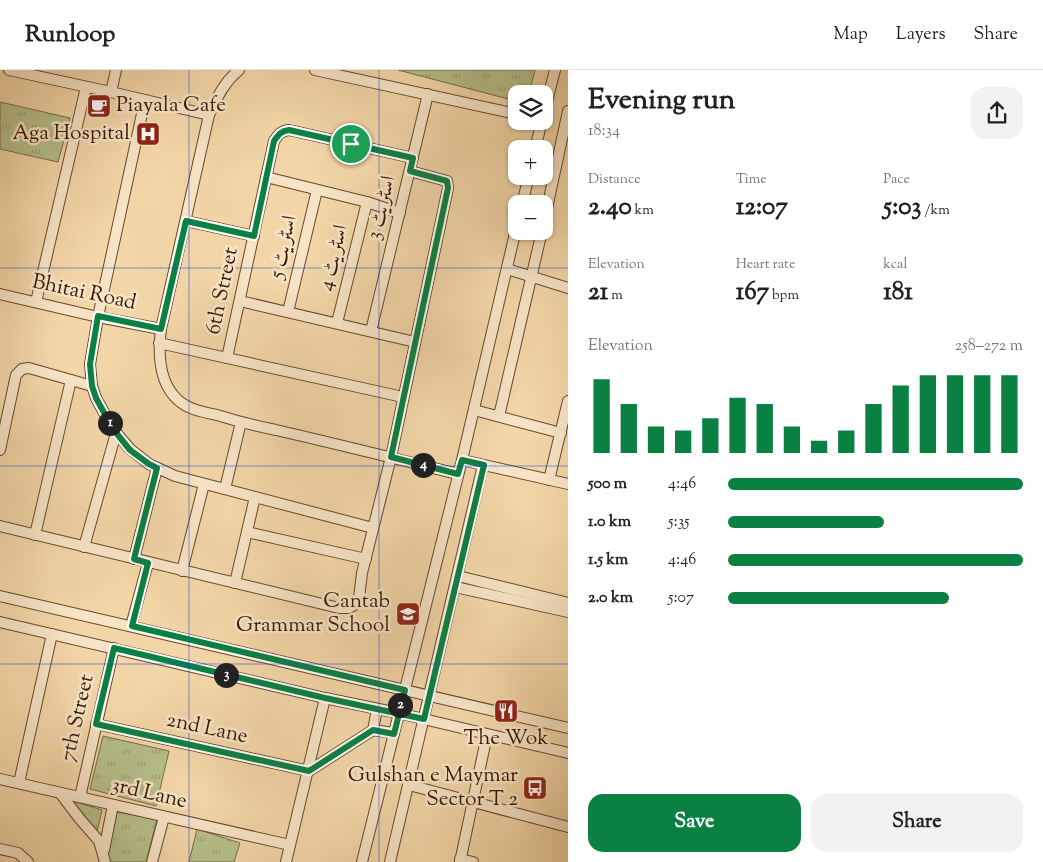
<!DOCTYPE html>
<html lang="en">
<head>
<meta charset="utf-8">
<style>
  body { margin:0; font-family:"Sorts Mill Goudy",Amiri,serif; background:#f2f2f2; color:#222; height:100vh; display:flex; flex-direction:column; font-size:19px; white-space:nowrap }
  * { box-sizing:border-box; margin:0 }
  p { font-size:16px; color:#767676 }
  .icon { flex:none; width:28px; height:28px; fill:none; stroke:currentColor; stroke-width:2; stroke-linecap:round; stroke-linejoin:round }
  .map { position:relative; flex:1; overflow:hidden }
  .drawer { display:flex; flex-direction:column; background:#fff; width:475px }
  .drawer>* { flex:none }
  .tools { position:absolute; left:508px; top:15px; display:grid; gap:10px }
  .tools a { display:grid; place-items:center; width:45px; height:45px; border-radius:10px; background:#fff; box-shadow:0 1px 4px #0004; font-size:25px }
  .pin { position:absolute; display:grid; place-items:center; width:42px; height:42px; color:#fff; margin:-21px; border:2px solid #fff; border-radius:50%; box-shadow:0 1px 5px #0007 }
  .km { position:absolute; width:25px; height:25px; margin:-12px; border-radius:50%; background:#222; color:#fff; font-size:14px; line-height:25px; text-align:center }
  .round { display:grid; place-items:center; flex:none; width:52px; height:52px; border-radius:15px; background:#f2f2f2 }
  .headline { display:flex; align-items:center; justify-content:space-between; height:85px; padding:0 20px }
  h1 { font-size:28px; font-weight:700; line-height:38px }
  .metrics { display:grid; grid-template-columns:repeat(3,1fr); gap:8px; height:85px; padding:5px 20px }
  .metrics div { display:grid; align-content:center }
  .metrics b { font-size:25px; font-weight:700 }
  .metrics small { font-size:14px; font-weight:400 }
  .metrics p { font-size:14px }
  .chart { height:140px; padding:10px 20px }
  .chart p { display:flex; justify-content:space-between }
  .chart svg { width:100%; height:90px; margin-top:5px; stroke:#0b8043; stroke-width:6 }
  .cta { display:flex; gap:10px; margin-top:auto; padding:10px 20px }
  .cta a { flex:1; height:58px; border-radius:15px; background:#0b8043; color:#fff; font-size:20px; font-weight:700; line-height:58px; text-align:center }
  .cta a+a { background:#f2f2f2; color:#222 }
  ul { padding:0 20px; list-style:none; font-size:16px }
  li { display:grid; grid-template-columns:80px 60px 1fr; align-items:center; height:38px }
  li i { height:12px; border-radius:6px; background:#0b8043 }
  header { display:flex; align-items:center; gap:30px; box-sizing:border-box; height:70px; padding:0 25px; background:#fff; border-bottom:1px solid #e0e0e0 }
  header strong { font-size:24px }
  nav { display:flex; gap:28px; margin-inline-start:auto; font-size:18px }
  main { display:flex; flex:1; min-height:0 }
  .map>svg:first-child { display:block }
  .park { fill:url(#park-tufts); stroke:#766c48 }
  .lines { fill:none; stroke-linecap:round; stroke-linejoin:round }
  .minor-casing { stroke:#66482d; stroke-width:12 }
  .minor { stroke:#f7e4c6; stroke-width:10 }
  .route-casing { stroke:#fff; stroke-width:10 }
  .route { stroke:#0b8043; stroke-width:6 }
  .grid { fill:none; stroke:#1d4ed8; stroke-width:1; stroke-opacity:0.55 }
  .labels { text-anchor:middle; dominant-baseline:central; stroke-width:5; stroke-linejoin:round; paint-order:stroke }
  .poi-label { font-size:21px; fill:#371804; stroke:#f7e4c6; text-anchor:end }
  .street-label { font-size:21px; fill:#371804; stroke:#f7e4c6 }
</style>
</head>
<body>
<header>
<strong>Runloop</strong>
<nav><a>Map</a><a>Layers</a><a>Share</a></nav>
</header>
<main>
<div class="map">
<svg width="568" height="792" viewBox="0 0 568 792">
  <defs>
    <pattern id="park-tufts" width="24" height="20" patternUnits="userSpaceOnUse" patternTransform="scale(1.25)"><rect width="24" height="20" fill="#b6bf8b"/><path d="M3 7l-1-3M5 7V3M7 7l1-3M15 17l-1-3M17 17v-4M19 17l1-3" fill="none" stroke="#9da376"/></pattern>
  </defs>
  <rect width="100%" height="100%" fill="#f3d6a8"/>
  <filter id="stains"><feTurbulence type="fractalNoise" baseFrequency=".004" numOctaves="4"/><feColorMatrix values="0 0 0 0 .2 0 0 0 0 .09 0 0 0 0 .02 0 0 0 .5 -.17"/></filter>
  <radialGradient id="worn" r=".72"><stop offset=".6" stop-color="#630" stop-opacity="0"/><stop offset="1" stop-color="#630" stop-opacity=".3"/></radialGradient>
  <!-- park -->
  <g class="park">
    <path d="M398 0H535L529 24H516V31Z"/>
    <path d="M0 32 70 48 58 92 0 79Z"/>
    <path d="M103 666 169 681 156 736 90 719Z"/>
    <path d="M70 730 102 740 97 762Z"/>
    <path d="M117 742 157 749 146 792H110L108 785Z"/>
    <path d="M197 759 240 773 234 792H189Z"/>
  </g>
  <g class="lines">
    <defs>
      <g id="minor">
        <path d="M9 0 111 22 209 45"/>
        <path d="M239 0C224 12 217 28 209 45L161 259C158 283 159 313 178 330 189 340 203 342 217 345 236 351 256 356 276 360 337 374 397 389 458 404"/>
        <path d="M315 0 516 44"/>
        <path d="M111 22 116 0"/>
        <path d="M145 30 98 247 90 294 92 316 96 328 113 359 130 379 149 394 175 406 373 458"/>
        <path d="M544 43 555 0"/>
        <path d="M535 79 542 51"/>
        <path d="M266 107 367 132 400 143"/>
        <path d="M522 134 529 106"/>
        <path d="M186 151 254 166"/>
        <path d="M544 152 568 41"/>
        <path d="M507 199 568 218"/>
        <path d="M0 224 98 247 161 259"/>
        <path d="M240 231 415 272"/>
        <path d="M36 232 86 17"/>
        <path d="M288 242 317 120"/>
        <path d="M337 253 367 132"/>
        <path d="M371 261 428 24"/>
        <path d="M159 273 403 327"/>
        <path d="M227 288 274 71C279 64 281 61 289 60L413 88"/>
        <path d="M474 340 561 363"/>
        <path d="M499 346 542 161"/>
        <path d="M0 380 16 305 22 299 29 298 92 316"/>
        <path d="M462 390 568 414"/>
        <path d="M549 410 568 331"/>
        <path d="M225 419 241 352"/>
        <path d="M0 456 339 538H349L354 535 359 528 362 503 391 387 448 118 447 111 410 101"/>
        <path d="M247 462 366 489"/>
        <path d="M35 465 71 310"/>
        <path d="M84 477 116 363"/>
        <path d="M134 489 157 398"/>
        <path d="M182 501 204 414"/>
        <path d="M458 506 568 533"/>
        <path d="M235 513 255 427"/>
        <path d="M455 517 568 542"/>
        <path d="M0 526 568 658"/>
        <path d="M0 552 325 628 398 643 568 683"/>
        <path d="M131 556 148 493"/>
        <path d="M96 654 309 701"/>
        <path d="M373 660 377 639"/>
        <path d="M309 701 373 660 394 663"/>
        <path d="M0 709 290 775"/>
        <path d="M19 713 52 564"/>
        <path d="M409 715 568 757"/>
        <path d="M60 723 79 748 99 771 105 792"/>
        <path d="M80 727 114 578"/>
        <path d="M0 779 18 783 28 792"/>
        <path d="M104 780 113 735"/>
        <path d="M460 789 473 792"/>
        <path d="M152 792 164 747"/>
        <path d="M286 792 325 628"/>
        <path d="M362 792 462 390 516 159"/>
        <path d="M390 792 483 395"/>
        <path d="M460 792 487 665"/>
      </g>
    </defs>
    <!-- minor casing -->
    <use href="#minor" class="minor-casing"/>
    <!-- minor -->
    <use href="#minor" class="minor"/>
  </g>
  <g class="lines">
    <defs>
      <path id="route" d="M351 74 289 60C281 61 279 64 274 71L254 166 186 151 161 259 98 246 90 294 92 316 96 328 113 359 130 380 149 394 157 398 134 489 148 493 132 556 405 620 394 664 373 660 309 701 96 654 114 578 325 628 424 649 484 395 462 390 458 404 391 387 448 118 447 111 410 101 413 88 351 74"/>
    </defs>
    <!-- route casing -->
    <use href="#route" class="route-casing"/>
    <!-- route -->
    <use href="#route" class="route"/>
  </g>
  <!-- grid -->
  <path class="grid" d="M189 0V792M379 0V792M0 198H568M0 396H568M0 594H568"/>
  <!-- icons -->
  <defs>
    <symbol id="cafe-square" viewBox="-11 -11 22 22"><rect x="-9" y="-9" width="18" height="18" rx="4" fill="#8f2418" stroke="#f7e4c6"/><path d="M-5.5-4.5H6V0H3Q3 3.5 0 3.5H-2.5Q-5.5 3.5-5.5 0ZM3-3.2v2h1.7v-2ZM-6 4.5H4V6H-6Z" fill="#fff"/></symbol>
    <symbol id="hospital-square" viewBox="-11 -11 22 22"><rect x="-9" y="-9" width="18" height="18" rx="4" fill="#8f2418" stroke="#f7e4c6"/><path d="M-5-5h3v3.5h4V-5h3V5h-3V1.5h-4V5h-3Z" fill="#fff"/></symbol>
    <symbol id="school-square" viewBox="-11 -11 22 22"><rect x="-9" y="-9" width="18" height="18" rx="4" fill="#8f2418" stroke="#f7e4c6"/><path d="M0-5L7-2L0 1L-7-2ZM-4 1L0 2.5L4 1V4Q0 6-4 4Z" fill="#fff"/></symbol>
    <symbol id="restaurant-square" viewBox="-11 -11 22 22"><rect x="-9" y="-9" width="18" height="18" rx="4" fill="#8f2418" stroke="#f7e4c6"/><path d="M-5-6h1v4h1v-4h1v4h1v-4h1v5L-1.5 .5V6h-2V.5L-5-1ZM5-6V6H3V1.5H1.5Q1.5-4 5-6Z" fill="#fff"/></symbol>
    <symbol id="bus-square" viewBox="-11 -11 22 22"><rect x="-9" y="-9" width="18" height="18" rx="4" fill="#8f2418" stroke="#f7e4c6"/><path d="M-5-6H5V4H4V6H2V4H-2V6H-4V4H-5ZM-3.5-4V0h7V-4ZM-3.5 1.2v1.5H-2V1.2ZM2 1.2v1.5H3.5V1.2Z" fill="#fff"/></symbol>
  </defs>
  <g fill-rule="evenodd">
    <use href="#cafe-square" x="85" y="22" width="28" height="28"/>
    <use href="#hospital-square" x="134" y="50" width="28" height="28"/>
    <use href="#school-square" x="394" y="530" width="28" height="28"/>
    <use href="#restaurant-square" x="492" y="627" width="28" height="28"/>
    <use href="#bus-square" x="521" y="704" width="28" height="28"/>
  </g>
  <g class="labels">
    <!-- poi labels -->
    <g class="poi-label">
      <text x="116" y="36" text-anchor="start">Piayala Cafe</text>
      <text x="130" y="64">Aga Hospital</text>
      <text x="390" y="532">Cantab<tspan x="390" dy="24">Grammar School</tspan></text>
      <text x="506" y="669" text-anchor="middle">The Wok</text>
      <text x="518" y="706">Gulshan e Maymar<tspan x="518" dy="24">Sector T 2</tspan></text>
    </g>
    <!-- street labels -->
    <g class="street-label">
      <text transform="translate(382 138) rotate(-76)">اسٹریٹ 3</text>
      <text transform="translate(284 177) rotate(-77)">اسٹریٹ 5</text>
      <text transform="translate(334 188) rotate(-76)">اسٹریٹ 4</text>
      <text transform="translate(223 221) rotate(-78)">6th Street</text>
      <text transform="translate(84 223) rotate(12)">Bhitai Road</text>
      <text transform="translate(78 648) rotate(-77)">7th Street</text>
      <text transform="translate(207 659) rotate(12)">2nd Lane</text>
      <text transform="translate(149 724) rotate(13)">3rd Lane</text>
    </g>
  </g>
  <rect width="100%" height="100%" filter="url(#stains)"/>
  <rect width="100%" height="100%" fill="url(#worn)"/>
</svg>
<div class="tools">
<a><svg class="icon" aria-label="layers" viewBox="0 0 24 24"><path d="M12 4l9 5-9 5-9-5zM3 14l9 5 9-5"/></svg></a>
<a>+</a>
<a>−</a>
</div>
<div class="pin" style="left:351px;top:74px;background:#1e9e55"><svg class="icon" aria-label="arrive" viewBox="0 0 24 24"><path d="M6 21V4h12l-3 4 3 4H6"/></svg></div>
<b class="km" style="left:110px;top:353px">1</b>
<b class="km" style="left:400px;top:635px">2</b>
<b class="km" style="left:226px;top:605px">3</b>
<b class="km" style="left:423px;top:395px">4</b>
</div>
<section class="drawer">
<div class="headline"><div><h1>Evening run</h1><p>18:34</p></div><a class="round"><svg class="icon" aria-label="share" viewBox="0 0 24 24"><path d="M12 15V3M7 8l5-5 5 5M5 13v7h14v-7"/></svg></a></div>
<div class="metrics">
<div><p>Distance</p><b>2.40<small> km</small></b></div>
<div><p>Time</p><b>12:07</b></div>
<div><p>Pace</p><b>5:03<small> /km</small></b></div>
</div>
<div class="metrics">
<div><p>Elevation</p><b>21<small> m</small></b></div>
<div><p>Heart rate</p><b>167<small> bpm</small></b></div>
<div><p>kcal</p><b>181</b></div>
</div>
<div class="chart"><p><span>Elevation</span>258–272 m</p>
<svg viewBox="0 0 160 44" preserveAspectRatio="none"><path d="M5 44V8M15 44V20M25 44V31M35 44V33M45 44V27M55 44V17M65 44V20M75 44V31M85 44V38M95 44V33M105 44V20M115 44V11M125 44V6M135 44V6M145 44V6M155 44V6"/></svg>
</div>
<ul>
<li><b>500 m</b>4:46<i style="width:100%"></i></li>
<li><b>1.0 km</b>5:35<i style="width:53%"></i></li>
<li><b>1.5 km</b>4:46<i style="width:100%"></i></li>
<li><b>2.0 km</b>5:07<i style="width:75%"></i></li>
</ul>
<div class="cta"><a>Save</a><a>Share</a></div>
</section>
</main>
</body>
</html>
